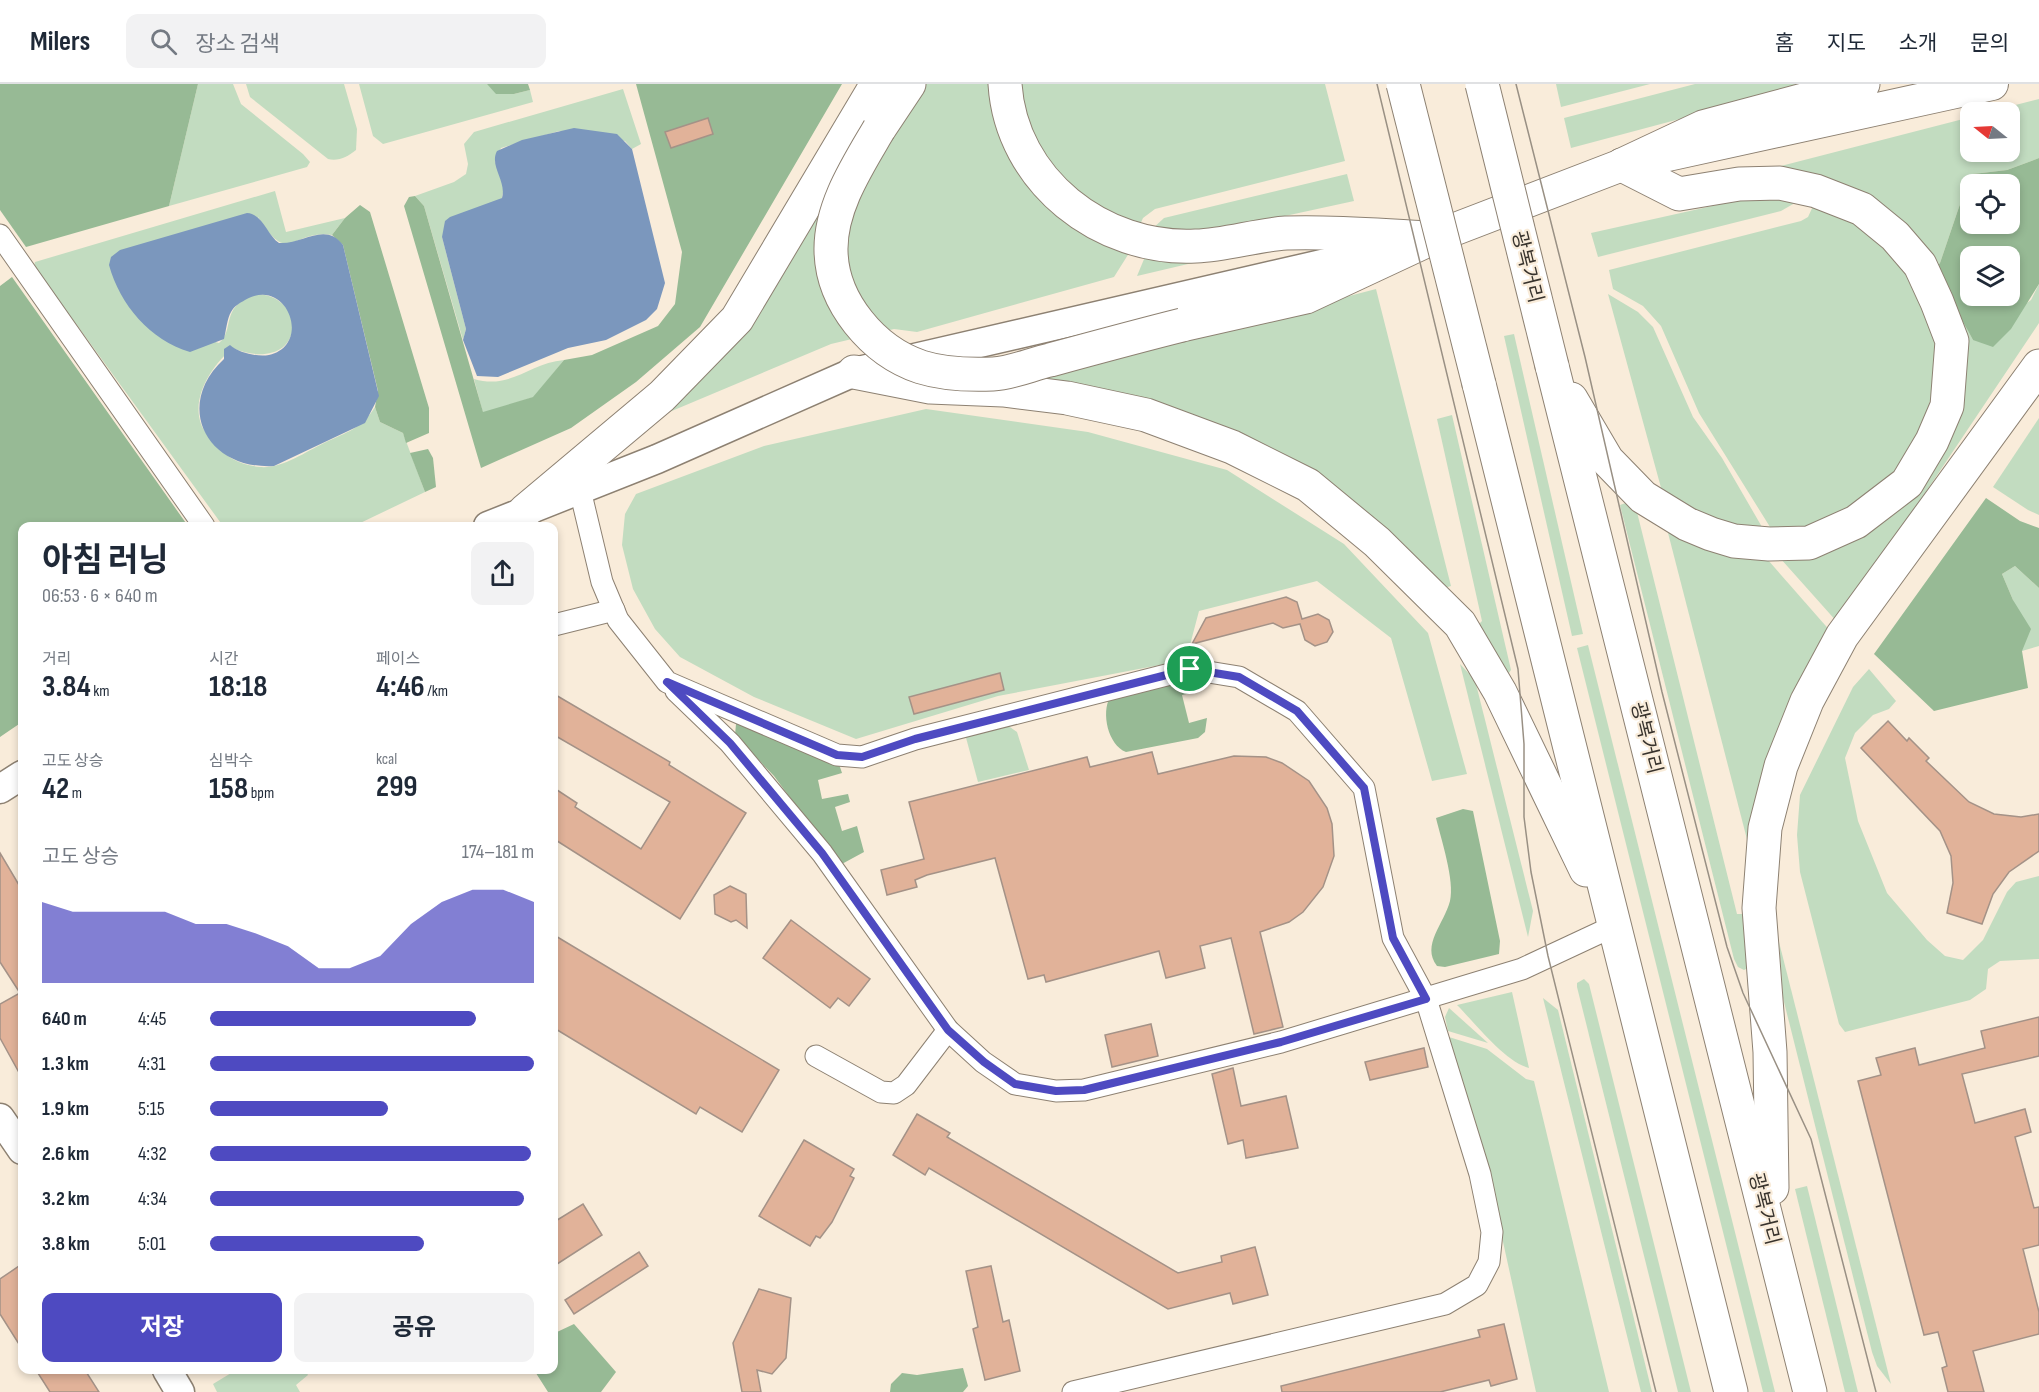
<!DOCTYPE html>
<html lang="ko">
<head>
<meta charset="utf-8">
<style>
  body { margin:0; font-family:"Sofia Sans Condensed","Noto Sans KR",sans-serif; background:#f2f2f3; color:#1f2937; height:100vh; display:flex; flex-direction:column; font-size:22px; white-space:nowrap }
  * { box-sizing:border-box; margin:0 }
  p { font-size:20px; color:#747a83 }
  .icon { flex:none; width:33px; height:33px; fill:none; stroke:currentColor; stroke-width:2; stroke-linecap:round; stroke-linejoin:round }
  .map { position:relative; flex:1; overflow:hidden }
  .side { position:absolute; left:18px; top:438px; width:540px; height:852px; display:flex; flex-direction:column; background:#fff; border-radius:12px; box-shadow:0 3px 9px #0003 }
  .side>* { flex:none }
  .needle { width:39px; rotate:288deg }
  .tools { position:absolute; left:1960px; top:18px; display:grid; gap:12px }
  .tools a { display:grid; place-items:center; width:60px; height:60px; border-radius:12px; background:#fff; box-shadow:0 3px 9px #0003; font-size:30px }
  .pin { position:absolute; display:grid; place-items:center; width:51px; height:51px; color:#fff; margin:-26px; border:3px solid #fff; border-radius:50%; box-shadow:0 2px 6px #0007 }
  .round { display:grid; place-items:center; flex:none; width:63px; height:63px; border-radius:12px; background:#f2f2f3 }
  .overview { display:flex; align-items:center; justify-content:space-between; height:102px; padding:0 24px }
  h1 { font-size:33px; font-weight:700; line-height:45px }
  .figures { display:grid; grid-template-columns:repeat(3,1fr); gap:9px; height:102px; padding:6px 24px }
  .figures div { display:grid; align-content:center }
  .figures b { font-size:30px; font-weight:700 }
  .figures small { font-size:16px; font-weight:400 }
  .figures p { font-size:16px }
  .chart { height:168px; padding:12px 24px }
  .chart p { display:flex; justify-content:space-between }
  .chart svg { width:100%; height:108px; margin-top:6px; fill:#4e4ac1; opacity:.7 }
  .action { display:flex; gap:12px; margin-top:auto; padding:12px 24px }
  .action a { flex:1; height:69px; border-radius:12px; background:#4e4ac1; color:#fff; font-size:24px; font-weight:700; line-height:69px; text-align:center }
  .action a+a { background:#f2f2f3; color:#1f2937 }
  ul { padding:0 24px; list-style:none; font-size:20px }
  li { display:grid; grid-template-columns:96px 72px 1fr; align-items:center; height:45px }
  li i { height:15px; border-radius:8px; background:#4e4ac1 }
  header { display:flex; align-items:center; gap:36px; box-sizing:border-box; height:84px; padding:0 30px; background:#fff; border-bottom:2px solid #e0e1e3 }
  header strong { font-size:28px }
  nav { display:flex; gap:33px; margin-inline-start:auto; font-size:21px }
  .search { width:420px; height:54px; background:#f2f2f3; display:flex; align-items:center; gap:15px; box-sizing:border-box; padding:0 21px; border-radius:12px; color:#747a83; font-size:22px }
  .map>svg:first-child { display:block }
  .green { fill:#c2dcc0 }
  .forest { fill:#97ba95; fill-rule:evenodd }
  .water { fill:#7b97bd }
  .building { fill:#e1b299; stroke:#a49287; stroke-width:1.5 }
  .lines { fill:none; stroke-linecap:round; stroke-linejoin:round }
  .street-casing { stroke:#8d8172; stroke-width:23 }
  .secondary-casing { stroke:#8d8172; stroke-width:31 }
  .primary-casing { stroke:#8d8172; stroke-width:34 }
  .highway-casing { stroke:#8d8172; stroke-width:35 }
  .street { stroke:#fff; stroke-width:21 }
  .secondary { stroke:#fff; stroke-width:28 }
  .primary { stroke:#fff; stroke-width:32 }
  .highway { stroke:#fff; stroke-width:33 }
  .tram { stroke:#999084; stroke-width:1.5 }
  .highway-bridge-casing { stroke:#8d8172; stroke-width:35; stroke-linecap:butt }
  .highway-bridge { stroke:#fff; stroke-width:33 }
  .route-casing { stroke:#fff; stroke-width:12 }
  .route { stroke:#4e4ac1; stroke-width:8 }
  .labels { text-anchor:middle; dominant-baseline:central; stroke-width:4.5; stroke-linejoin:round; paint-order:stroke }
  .street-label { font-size:20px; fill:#38332d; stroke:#f9ecda }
</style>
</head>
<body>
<header>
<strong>Milers</strong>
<div class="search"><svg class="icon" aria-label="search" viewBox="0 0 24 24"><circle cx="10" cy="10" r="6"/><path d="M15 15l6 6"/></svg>장소 검색</div>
<nav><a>홈</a><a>지도</a><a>소개</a><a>문의</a></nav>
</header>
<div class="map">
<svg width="2039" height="1308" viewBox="0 0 2039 1308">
  <rect width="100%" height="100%" fill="#f9ecda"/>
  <!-- green -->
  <g class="green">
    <path d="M198 0H233L241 20 303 70 310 78 307 83 169 122Z"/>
    <path d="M246 0H344L357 45 356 66C349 72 338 78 328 75L250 13Z"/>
    <path d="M359 0H487L514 10 530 6 533 18 383 60 373 52Z"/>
    <path d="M926 0H993L999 32 1131 166 1114 193 917 248 894 245 831 260 667 329 664 327 825 110 874 86Z"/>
    <path d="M1015 0H1325L1345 77 1155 125 1143 134 1139 143 1095 126 1049 84 1029 49Z"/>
    <path d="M1556 0H1650L1561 23Z"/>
    <path d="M1695 0H1811L1571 64 1564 34Z"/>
    <path d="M623 5 641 60 632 65 625 57 559 47 501 64 495 77 504 103 502 114 442 153 466 245 463 256 424 122 415 112 454 98 466 90 468 80 464 60 474 48Z"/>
    <path d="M2039 15V74L2007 86 1973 90 1959 123 1940 179 1933 187 1922 167 1762 87 1971 33V68H2010V28H1988Z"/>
    <path d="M1347 90 1354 117 1203 150 1150 147 1164 134Z"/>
    <path d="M275 107 286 148 345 134 332 151C291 145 290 184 258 133L197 265 212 257 219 259C235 246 220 224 252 212 268 205 293 222 293 240 292 274 256 275 233 264 213 280 191 312 201 340 203 346 209 353 214 358 225 374 241 381 260 383 282 385 305 368 324 359 347 348 361 345 375 323L380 338 403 349 425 408 354 442H223L34 182 35 178Z"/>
    <path d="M1757 112 1800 116 1781 127 1598 173 1591 149Z"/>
    <path d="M1814 120C1868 135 1916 185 1932 239 1946 284 1924 359 1892 393 1861 426 1818 439 1775 451L1699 329 1661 242 1643 222 1613 205 1609 186 1801 137 1808 133Z"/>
    <path d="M1273 160 1137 192 1147 168Z"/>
    <path d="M2039 200V239L1838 539 1780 474 1927 387 1948 218 1962 234 1973 256 2031 216Z"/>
    <path d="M1376 205 1451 502 1441 505 1284 380 1009 301Z"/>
    <path d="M1608 210 1638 228 1653 243 1693 333 1722 374 1762 443C1726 443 1694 431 1663 411Z"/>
    <path d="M1514 250 1583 550 1572 552 1504 252Z"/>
    <path d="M564 276 534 313 483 329 474 295C511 306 529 279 564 276Z"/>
    <path d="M926 325 1088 348 1227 386 1344 460 1428 549 1467 690 1432 697 1391 554 1317 497 1199 527 1186 576 998 612 856 655 754 613 680 573 655 545 633 505 622 461 625 430 636 410 764 362Z"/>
    <path d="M1452 331 1511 586 1506 593 1472 547 1482 537 1437 335Z"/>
    <path d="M2039 334V431L2028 426 1993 403Z"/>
    <path d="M1634 416 1737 830H1748V884L1744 886 1738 883 1734 875 1620 421Z"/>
    <path d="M1667 445 1768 476 1832 549 1750 767Z"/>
    <path d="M2015 482 2039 504V562L2022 567 2013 516 2002 490Z"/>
    <path d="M1588 561 1775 1308H1763L1577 564Z"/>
    <path d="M1460 580 1475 596 1533 827 1528 853Z"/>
    <path d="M1869 585 1896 617 1889 625 1873 631 1855 649 1845 674 1858 737 1887 809 1927 856 1945 872 1963 876 1983 856 2007 808 2016 798 2039 792V875L2000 877 1988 885 1986 905 1970 916 1845 948 1839 940 1800 788 1797 751 1800 711 1853 603Z"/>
    <path d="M1007 641 1017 648 1029 686 978 698 965 650Z"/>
    <path d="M1779 858 1891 1300 1877 1282 1872 1268 1783 914Z"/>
    <path d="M1584 895 1589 900 1691 1308H1678L1577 903V899Z"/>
    <path d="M1512 908 1529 984C1505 978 1475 939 1457 921Z"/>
    <path d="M1543 914 1558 926 1652 1308H1641Z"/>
    <path d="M1449 924 1488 959 1448 947 1445 933Z"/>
    <path d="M1449 953 1487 965 1526 995 1534 997 1609 1308H1536L1498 1135Z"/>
    <path d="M1807 1102 1858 1308H1845L1795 1105Z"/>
    <path d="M236 1286H305L308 1291 296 1301 300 1308H217L213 1300Z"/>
  </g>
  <!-- forest -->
  <g class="forest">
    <path d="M0 0H198L169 122 26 163 0 126Z"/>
    <path d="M487 0H528L530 6 514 10H496Z"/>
    <path d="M636 0H842L700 243 636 298 571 344 481 384 404 122 409 113 415 112 424 122 483 328 533 313 564 276 592 271 658 242 675 220 682 168Z"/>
    <path d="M2039 74V200L2011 245 1993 263 1973 256C1961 232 1945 212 1933 187L1940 179 1959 123 1973 90 2007 86ZM1971 100H2010V140H1971ZM1971 172H2010V212H1971Z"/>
    <path d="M360 121 370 128 429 324V349L406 359 403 349 380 338 375 323 378 307 343 161 332 151 345 134Z"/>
    <path d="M12 193 188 442H22V638L0 653V202Z"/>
    <path d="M428 365 433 374 436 403 425 408 410 369Z"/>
    <path d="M1986 414 2020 437 2039 444V504L2015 482 2002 490 2013 516 2031 545 2022 567 2028 604 1934 627 1874 570Z"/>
    <path d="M1188 596 1198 601 1200 607 1182 611 1189 639 1207 634 1205 648 1198 654 1126 668C1108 661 1101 629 1110 613Z"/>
    <path d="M742 638 839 680 842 689 818 696 822 715 848 710 850 718 835 723 842 747 857 742 864 768 840 781 774 692 735 651 736 640Z"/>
    <path d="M1463 725 1473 727 1500 857 1499 870 1445 883 1437 882C1421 861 1444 840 1450 817 1455 797 1441 755 1436 734Z"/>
    <path d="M574 1240 616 1288 601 1308H548L534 1286H554V1265L558 1260 557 1248Z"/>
    <path d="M963 1284 968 1302 963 1308H890L891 1300 902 1289 917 1291Z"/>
  </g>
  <!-- water -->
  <g class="water">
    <path d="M574 44 617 50 632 65 665 199 657 225 646 236 606 256 568 264 498 293 477 292 463 256 466 245 442 153 445 137 450 133 502 114C507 97 489 82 497 67L522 56Z"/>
    <path d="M247 129C263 130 267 151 279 159 302 161 325 137 343 161L379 312 365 339 274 382C207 386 173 322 224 275V265L230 261C239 269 257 273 269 271 313 261 287 191 245 216 240 219 234 222 231 228 227 235 226 247 224 255L190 268C150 256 120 221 109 181L111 173 120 166Z"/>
  </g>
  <!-- building -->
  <g class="building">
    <path d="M708 34 713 50 671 64 665 48Z"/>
    <path d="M1286 513 1297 518 1302 535 1318 530 1329 536 1333 548 1327 558 1315 562 1305 556 1300 540 1283 544 1273 539 1192 560 1206 534Z"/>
    <path d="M1000 589 1004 606 914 630 909 613Z"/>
    <path d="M554 610 670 678 669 681 746 729 680 835 554 755V704L577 719 575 723 641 765 670 718 554 651Z"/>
    <path d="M1888 637 1907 657 1909 654 1929 674 1926 677 1969 718 1994 730 2021 733 2039 730V767L2009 788 1993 810 1982 840 1947 829 1953 799 1951 772 1940 747 1861 664Z"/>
    <path d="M1152 668 1158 690 1234 672 1266 673 1282 679 1309 697 1327 724 1332 740 1334 772 1323 803 1303 828 1289 838 1260 848 1283 943 1254 950 1231 854 1200 862 1205 884 1166 894 1159 867 1046 898 1044 891 1028 895 995 774 927 791 915 796 917 803 887 811 881 786 924 775 909 718 1087 673 1090 683Z"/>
    <path d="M0 769 22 806V994L0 954V920L20 909 0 878Z"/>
    <path d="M730 802 746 810 747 844 736 836 731 838 715 830 714 811Z"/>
    <path d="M791 836 870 895 849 922 838 914 830 924 763 874Z"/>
    <path d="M554 851 779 986 742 1048 700 1023 696 1030 554 944Z"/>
    <path d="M2039 933V972L1962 990 1975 1039 2025 1025 2031 1048 2015 1053 2034 1124 2039 1123V1161L2023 1165 2039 1228V1250L1973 1267 1984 1308H1948L1942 1284 1947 1282 1938 1248 1924 1251 1858 997 1881 991 1876 974 1915 964 1919 981 1985 964 1981 947Z"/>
    <path d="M1151 940 1158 972 1112 983 1105 951Z"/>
    <path d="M1424 964 1428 983 1370 996 1365 978Z"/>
    <path d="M1233 984 1241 1022 1286 1012 1298 1064 1246 1074 1243 1056 1228 1060 1212 990Z"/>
    <path d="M917 1030 950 1049 947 1053 1178 1189 1222 1178 1221 1172 1255 1163 1268 1211 1233 1220 1230 1209 1168 1225 929 1084 925 1091 893 1071Z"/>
    <path d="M804 1056 854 1085 850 1092 854 1094 832 1138 820 1154 816 1152 810 1162 759 1132Z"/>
    <path d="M583 1120 602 1151 554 1182V1138Z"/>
    <path d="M639 1168 648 1182 574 1230 565 1216Z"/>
    <path d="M22 1180V1265L0 1230V1195Z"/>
    <path d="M991 1182 1003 1238 1009 1236 1020 1287 985 1296 973 1245 978 1243 966 1187Z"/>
    <path d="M759 1205 791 1214 786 1274 772 1290 757 1286 761 1308H742L733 1259Z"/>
    <path d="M1504 1240 1517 1295 1491 1302 1489 1296 1440 1308H1282L1281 1302 1480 1253 1478 1246Z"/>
    <path d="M36 1286H85L99 1308H50Z"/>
  </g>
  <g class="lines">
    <defs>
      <g id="street">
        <path d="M0 151 204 442"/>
        <path d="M580 406 602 498 618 536 667 598 837 671 862 673 915 655 1190 585 1239 593 1297 627 1364 704 1393 854 1426 915 1480 1090 1492 1148 1489 1178 1477 1201 1445 1220 1073 1308"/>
        <path d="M554 541 614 526"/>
        <path d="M676 607 730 659 822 769 948 946 983 978 1015 1000 1056 1007 1084 1006 1281 958 1522 885 1614 842"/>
        <path d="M816 972 881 1008 894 1009 906 1001 948 946"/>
      </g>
      <g id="secondary">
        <path d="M488 442 657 375 854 288 1391 164"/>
        <path d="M0 705 22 691"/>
        <path d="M0 1034 22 1066"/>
        <path d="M167 1286 180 1308"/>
      </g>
      <path id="primary" d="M1432 154 1622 81 1992 0"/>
      <g id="highway">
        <path d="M1005 0C1011 97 1102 167 1196 162 1226 161 1256 151 1286 149 1335 147 1384 152 1432 154"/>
        <path d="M879 45 909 0"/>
        <path d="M1622 81 1703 43 1863 0"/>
        <path d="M1182 241 1306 213 1428 156"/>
        <path d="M1552 282 1810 1308"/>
        <path d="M854 288 930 303 1003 306 1067 314 1146 331 1232 363 1308 401 1377 458 1460 540 1500 608 1586 786"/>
        <path d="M1479 300 1731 1308"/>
        <path d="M1571 315 1607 376 1643 413 1687 440 1711 450 1734 457 1769 460 1809 459 1856 438 1907 399 1932 357 1947 322 1952 257 1937 218 1920 181 1895 152 1862 125 1816 107 1780 99 1739 100 1679 110 1622 81"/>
        <path d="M525 427 662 312 737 235 877 0"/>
        <path d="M1772 1104 1770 968 1759 824 1765 744 1781 682 1807 617 1842 552 2039 282"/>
      </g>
    </defs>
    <!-- street casing -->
    <use href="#street" class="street-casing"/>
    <!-- secondary casing -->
    <use href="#secondary" class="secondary-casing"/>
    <!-- primary casing -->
    <use href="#primary" class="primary-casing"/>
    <!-- highway casing -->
    <use href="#highway" class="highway-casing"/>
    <!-- street -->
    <use href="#street" class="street"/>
    <!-- secondary -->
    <use href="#secondary" class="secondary"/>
    <!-- primary -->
    <use href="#primary" class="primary"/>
    <!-- highway -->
    <use href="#highway" class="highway"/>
    <!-- tram -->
    <g class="tram">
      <path d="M1377 0 1518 585 1524 660V733L1531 788 1548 872 1656 1308"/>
      <path d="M1516 0 1585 273 1662 608 1727 863 1743 909 1811 1055 1876 1308"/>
    </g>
    <defs>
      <g id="highway-bridge">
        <path d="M1403 0 1479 300"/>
        <path d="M1482 0 1552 282"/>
        <path d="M879 45C858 81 830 123 831 167 832 218 873 267 921 283 943 290 969 291 993 290 1012 289 1032 280 1050 276 1094 264 1138 252 1182 241"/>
      </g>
    </defs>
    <!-- highway-bridge casing -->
    <use href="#highway-bridge" class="highway-bridge-casing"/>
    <!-- highway-bridge -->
    <use href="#highway-bridge" class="highway-bridge"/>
  </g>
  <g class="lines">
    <defs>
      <path id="route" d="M1190 585 1239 593 1297 627 1364 704 1393 854 1426 915 1281 958 1084 1006 1056 1007 1015 1000 984 978 948 946 822 769 730 659 667 598 837 671 862 673 915 655Z"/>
    </defs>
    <!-- route casing -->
    <use href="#route" class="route-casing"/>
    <!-- route -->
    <use href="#route" class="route"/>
  </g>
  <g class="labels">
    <!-- street labels -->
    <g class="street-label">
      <text transform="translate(1527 183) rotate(76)">광복거리</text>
      <text transform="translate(1646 654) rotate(76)">광복거리</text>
      <text transform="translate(1764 1125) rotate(76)">광복거리</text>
    </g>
  </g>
</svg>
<div class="tools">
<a><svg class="needle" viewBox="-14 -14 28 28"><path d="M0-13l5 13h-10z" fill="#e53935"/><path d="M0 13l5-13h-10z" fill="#747a83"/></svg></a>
<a><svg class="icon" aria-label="locate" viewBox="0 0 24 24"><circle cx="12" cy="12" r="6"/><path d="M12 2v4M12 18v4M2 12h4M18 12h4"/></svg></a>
<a><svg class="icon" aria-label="layers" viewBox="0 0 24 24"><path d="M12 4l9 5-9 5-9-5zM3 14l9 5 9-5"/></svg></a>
</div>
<div class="pin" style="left:1190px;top:585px;background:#1e9e55"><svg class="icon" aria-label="arrive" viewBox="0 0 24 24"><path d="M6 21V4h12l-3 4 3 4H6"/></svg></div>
<section class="side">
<div class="overview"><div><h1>아침 러닝</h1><p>06:53 · 6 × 640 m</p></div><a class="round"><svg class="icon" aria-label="share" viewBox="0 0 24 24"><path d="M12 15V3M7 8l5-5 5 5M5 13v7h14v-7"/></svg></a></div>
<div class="figures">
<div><p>거리</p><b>3.84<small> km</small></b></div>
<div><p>시간</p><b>18:18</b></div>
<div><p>페이스</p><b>4:46<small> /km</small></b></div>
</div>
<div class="figures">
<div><p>고도 상승</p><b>42<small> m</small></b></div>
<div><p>심박수</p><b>158<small> bpm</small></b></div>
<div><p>kcal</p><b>299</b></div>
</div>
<div class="chart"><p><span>고도 상승</span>174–181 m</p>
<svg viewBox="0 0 160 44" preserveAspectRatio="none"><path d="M0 44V11L10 15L20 15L30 15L40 15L50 20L60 20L70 24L80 29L90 38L100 38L110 33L120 20L130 11L140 6L150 6L160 11V44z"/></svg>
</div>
<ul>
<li><b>640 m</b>4:45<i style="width:82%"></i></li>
<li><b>1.3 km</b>4:31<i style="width:100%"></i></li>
<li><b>1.9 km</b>5:15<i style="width:55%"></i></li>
<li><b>2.6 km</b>4:32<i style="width:99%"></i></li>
<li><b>3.2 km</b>4:34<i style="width:97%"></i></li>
<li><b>3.8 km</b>5:01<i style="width:66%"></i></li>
</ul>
<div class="action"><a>저장</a><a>공유</a></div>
</section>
</div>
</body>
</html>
